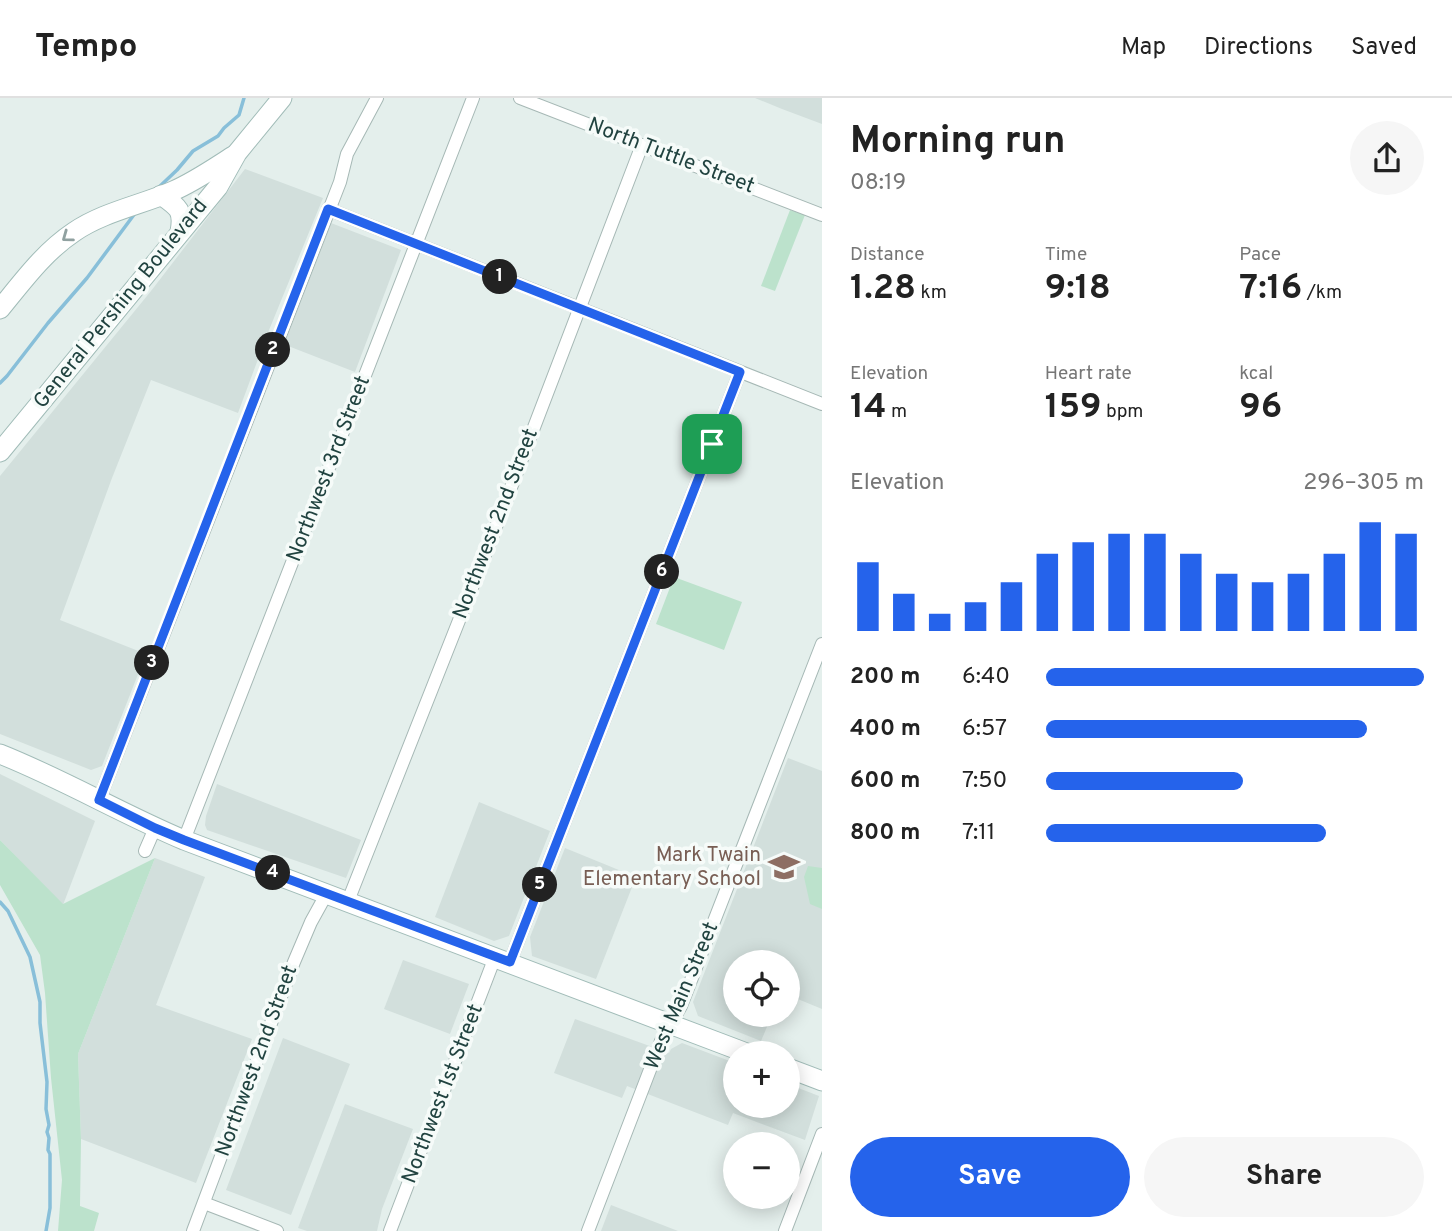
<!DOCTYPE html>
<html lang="en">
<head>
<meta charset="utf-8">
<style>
  body { margin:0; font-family:Overpass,sans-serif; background:#f6f6f6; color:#222; height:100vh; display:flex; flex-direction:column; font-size:26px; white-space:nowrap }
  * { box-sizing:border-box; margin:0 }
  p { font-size:23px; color:#767676 }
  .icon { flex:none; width:38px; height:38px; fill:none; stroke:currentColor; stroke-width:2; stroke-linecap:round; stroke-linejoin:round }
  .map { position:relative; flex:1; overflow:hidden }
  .sheet { display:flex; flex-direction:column; background:#fff; width:630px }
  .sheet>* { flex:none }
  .buttons { position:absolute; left:723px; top:852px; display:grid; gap:14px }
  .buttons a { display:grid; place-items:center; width:77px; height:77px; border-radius:50%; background:#fff; box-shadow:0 4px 18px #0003; font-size:35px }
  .pin { position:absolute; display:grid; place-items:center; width:60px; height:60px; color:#fff; margin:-30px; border-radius:14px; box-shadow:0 4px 10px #0006 }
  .km { position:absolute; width:35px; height:35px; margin:-18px; border-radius:50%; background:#222; color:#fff; font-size:19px; line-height:35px; text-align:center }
  .round { display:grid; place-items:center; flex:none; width:74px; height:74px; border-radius:37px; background:#f6f6f6 }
  .summary { display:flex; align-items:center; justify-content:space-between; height:119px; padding:0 28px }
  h1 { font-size:38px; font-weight:700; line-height:52px }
  .metrics { display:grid; grid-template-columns:repeat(3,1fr); gap:10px; height:119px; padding:7px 28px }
  .metrics div { display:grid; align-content:center }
  .metrics b { font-size:35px; font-weight:700 }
  .metrics small { font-size:19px; font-weight:400 }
  .metrics p { font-size:19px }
  .chart { height:196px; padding:14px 28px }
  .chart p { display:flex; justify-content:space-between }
  .chart svg { width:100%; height:126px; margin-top:7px; stroke:#2563eb; stroke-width:6 }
  .primary-button { display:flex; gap:14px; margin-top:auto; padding:14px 28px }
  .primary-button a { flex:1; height:80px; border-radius:42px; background:#2563eb; color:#fff; font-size:28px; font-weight:700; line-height:80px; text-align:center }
  .primary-button a+a { background:#f6f6f6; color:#222 }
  ul { padding:0 28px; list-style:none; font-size:23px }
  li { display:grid; grid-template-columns:112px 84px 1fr; align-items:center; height:52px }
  li i { height:18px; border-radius:9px; background:#2563eb }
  header { display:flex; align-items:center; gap:42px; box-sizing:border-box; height:98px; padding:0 35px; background:#fff; border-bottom:2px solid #e0e0e0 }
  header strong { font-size:33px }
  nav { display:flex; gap:38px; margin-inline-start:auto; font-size:24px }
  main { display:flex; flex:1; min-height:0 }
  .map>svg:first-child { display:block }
  .built { fill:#d2dfdc }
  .green { fill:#bce2cc }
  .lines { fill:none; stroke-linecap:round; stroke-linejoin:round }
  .stream { stroke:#88bfd9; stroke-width:3.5 }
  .street-casing { stroke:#a6b8b5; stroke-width:14 }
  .secondary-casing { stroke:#a1bcb8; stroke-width:21 }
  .street { stroke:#fff; stroke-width:12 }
  .secondary { stroke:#fff; stroke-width:19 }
  .oneway { stroke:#90a1a0 }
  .route-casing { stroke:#fff; stroke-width:14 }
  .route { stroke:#2563eb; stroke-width:9 }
  .labels { text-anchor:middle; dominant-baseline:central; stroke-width:7; stroke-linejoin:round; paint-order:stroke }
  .street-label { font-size:21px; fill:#214340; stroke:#f6fbf9 }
  .education-label { font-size:21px; fill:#785e54; stroke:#f6fbf9; text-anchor:end }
</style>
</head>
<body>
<header>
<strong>Tempo</strong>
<nav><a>Map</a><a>Directions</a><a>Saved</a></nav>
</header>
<main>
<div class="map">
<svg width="822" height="1133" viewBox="0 0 822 1133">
  <rect width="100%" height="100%" fill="#e4efec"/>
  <!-- built -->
  <g class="built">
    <path d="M755 0H822V26L782 11Z"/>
    <path d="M245 71 323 100 267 237 238 315 151 282 112 380 60 522 146 556 102 668 91 672 0 636V378L151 193Z"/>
    <path d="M331 125 401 152 355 274 283 246Z"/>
    <path d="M788 660 822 673V911L788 897V864H735V917H772L761 943 698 918 693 904Z"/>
    <path d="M0 676 95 723 63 807 0 742Z"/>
    <path d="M217 686 361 742 346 780 207 732 205 727 206 718Z"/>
    <path d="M479 704 550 733 509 838 494 843 435 819Z"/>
    <path d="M565 750 636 779 596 881 532 858 530 839Z"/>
    <path d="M155 760 205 779 156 907 252 941 196 1085 81 1041 78 956Z"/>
    <path d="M403 862 469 886 450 936 384 911Z"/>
    <path d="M575 921 669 955 671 951 682 945 735 965V1008H788V986L819 998 805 1042 733 1015 728 1027 627 988 622 1000 554 975Z"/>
    <path d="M283 940 350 966 291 1117 226 1092Z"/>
    <path d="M345 1006 413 1031 382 1111 377 1133H307L298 1130Z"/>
    <path d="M611 1107 678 1133H601Z"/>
  </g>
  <!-- green -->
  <g class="green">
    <path d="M790 112 805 117 775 193 761 188Z"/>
    <path d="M674 479 742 504 724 552 656 526Z"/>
    <path d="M0 742 63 806 155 760 78 956 81 1041 80 1108 99 1115 94 1133H58L62 1082 51 980 45 895 40 857 0 787Z"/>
    <path d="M808 768 822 770V811L810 806 804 779Z"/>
  </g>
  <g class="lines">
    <!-- stream -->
    <g class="stream">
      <path d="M158 90 177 72 193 53 218 38 224 30 239 17 244 0"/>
      <path d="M0 285 7 278 48 225 87 180 136 114"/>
      <path d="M0 804 8 813 30 859 40 904V925L47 984 46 1011 49 1027 47 1034 49 1040 48 1052 50 1056V1110L46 1133"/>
    </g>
    <defs>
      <g id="street">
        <path d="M520 0 822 117"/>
        <path d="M328 111 822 306"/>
        <path d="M99 702 340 84 347 56 377 0"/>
        <path d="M184 742 473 0"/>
        <path d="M145 753 155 730"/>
        <path d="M348 803 494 434 642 47"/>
        <path d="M510 864 740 274"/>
        <path d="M204 1105 277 1133"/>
        <path d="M193 1133 294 864 311 824 327 795"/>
        <path d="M390 1133 495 859"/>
        <path d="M588 1133 661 943 681 908 822 546"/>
        <path d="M785 1133 822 1036"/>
      </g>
      <g id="secondary">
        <path d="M161 97C178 109 184 112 180 134"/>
        <path d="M0 211C23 183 44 154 74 134 103 114 141 107 173 93 194 84 214 70 233 58"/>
        <path d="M0 354 218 89 237 55 282 0"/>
        <path d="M0 656C63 681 122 716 184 742L749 956"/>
        <path d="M788 970 822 983"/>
      </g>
    </defs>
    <!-- street casing -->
    <use href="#street" class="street-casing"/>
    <!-- secondary casing -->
    <use href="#secondary" class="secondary-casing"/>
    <!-- street -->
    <use href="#street" class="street"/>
    <!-- secondary -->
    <use href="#secondary" class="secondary"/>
  </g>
  <!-- one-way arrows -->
  <defs><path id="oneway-chevron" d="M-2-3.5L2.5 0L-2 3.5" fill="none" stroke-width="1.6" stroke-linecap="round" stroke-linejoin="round" transform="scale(1.75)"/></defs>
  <use class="oneway" href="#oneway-chevron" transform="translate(67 139) rotate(144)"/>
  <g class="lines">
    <defs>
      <path id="route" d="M328 111 740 274 510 864 184 742 155 730 99 702Z"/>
    </defs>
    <!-- route casing -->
    <use href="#route" class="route-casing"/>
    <!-- route -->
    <use href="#route" class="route"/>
  </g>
  <!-- icons -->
  <defs>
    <symbol id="school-bare" viewBox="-9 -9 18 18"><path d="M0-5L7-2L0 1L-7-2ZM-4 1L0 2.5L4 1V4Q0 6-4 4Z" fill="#8d6e63" stroke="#f6fbf9" stroke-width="2.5" paint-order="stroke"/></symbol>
  </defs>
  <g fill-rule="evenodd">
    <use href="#school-bare" x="762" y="747" width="44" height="44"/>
  </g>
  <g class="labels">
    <!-- street labels -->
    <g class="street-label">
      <text transform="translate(671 58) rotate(21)">North Tuttle Street</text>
      <text transform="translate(121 206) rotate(-51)">General Pershing Boulevard</text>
      <text transform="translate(329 371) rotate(-69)">Northwest 3rd Street</text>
      <text transform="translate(496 426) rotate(-69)">Northwest 2nd Street</text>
      <text transform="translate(682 898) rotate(-67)">West Main Street</text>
      <text transform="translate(257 963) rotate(-70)">Northwest 2nd Street</text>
      <text transform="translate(443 996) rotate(-69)">Northwest 1st Street</text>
    </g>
    <!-- education labels -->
    <g class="education-label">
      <text x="761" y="757">Mark Twain<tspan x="761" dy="24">Elementary School</tspan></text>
    </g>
  </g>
</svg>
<div class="buttons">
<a><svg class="icon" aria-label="locate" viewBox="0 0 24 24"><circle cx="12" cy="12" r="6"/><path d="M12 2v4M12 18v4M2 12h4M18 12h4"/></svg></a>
<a>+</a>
<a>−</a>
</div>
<div class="pin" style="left:712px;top:346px;background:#1e9e55"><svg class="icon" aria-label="arrive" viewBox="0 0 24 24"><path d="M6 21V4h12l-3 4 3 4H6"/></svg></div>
<b class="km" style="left:500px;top:179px">1</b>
<b class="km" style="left:273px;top:252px">2</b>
<b class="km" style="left:152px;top:565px">3</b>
<b class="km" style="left:273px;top:775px">4</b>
<b class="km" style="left:540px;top:787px">5</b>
<b class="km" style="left:662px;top:474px">6</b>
</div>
<section class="sheet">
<div class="summary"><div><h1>Morning run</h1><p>08:19</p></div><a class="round"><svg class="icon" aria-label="share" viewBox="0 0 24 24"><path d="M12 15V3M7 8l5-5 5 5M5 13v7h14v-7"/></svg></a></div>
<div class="metrics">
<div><p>Distance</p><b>1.28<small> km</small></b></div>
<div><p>Time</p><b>9:18</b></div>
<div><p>Pace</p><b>7:16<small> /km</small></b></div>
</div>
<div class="metrics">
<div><p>Elevation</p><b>14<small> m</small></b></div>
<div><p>Heart rate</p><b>159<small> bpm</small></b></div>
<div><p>kcal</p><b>96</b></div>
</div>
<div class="chart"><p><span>Elevation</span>296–305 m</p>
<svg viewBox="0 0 160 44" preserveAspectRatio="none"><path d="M5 44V20M15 44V31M25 44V38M35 44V34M45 44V27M55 44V17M65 44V13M75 44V10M85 44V10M95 44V17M105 44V24M115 44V27M125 44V24M135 44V17M145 44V6M155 44V10"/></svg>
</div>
<ul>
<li><b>200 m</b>6:40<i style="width:100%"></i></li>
<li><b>400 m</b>6:57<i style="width:85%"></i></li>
<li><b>600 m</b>7:50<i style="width:52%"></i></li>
<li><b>800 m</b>7:11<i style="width:74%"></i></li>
</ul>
<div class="primary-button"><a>Save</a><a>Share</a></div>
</section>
</main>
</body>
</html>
